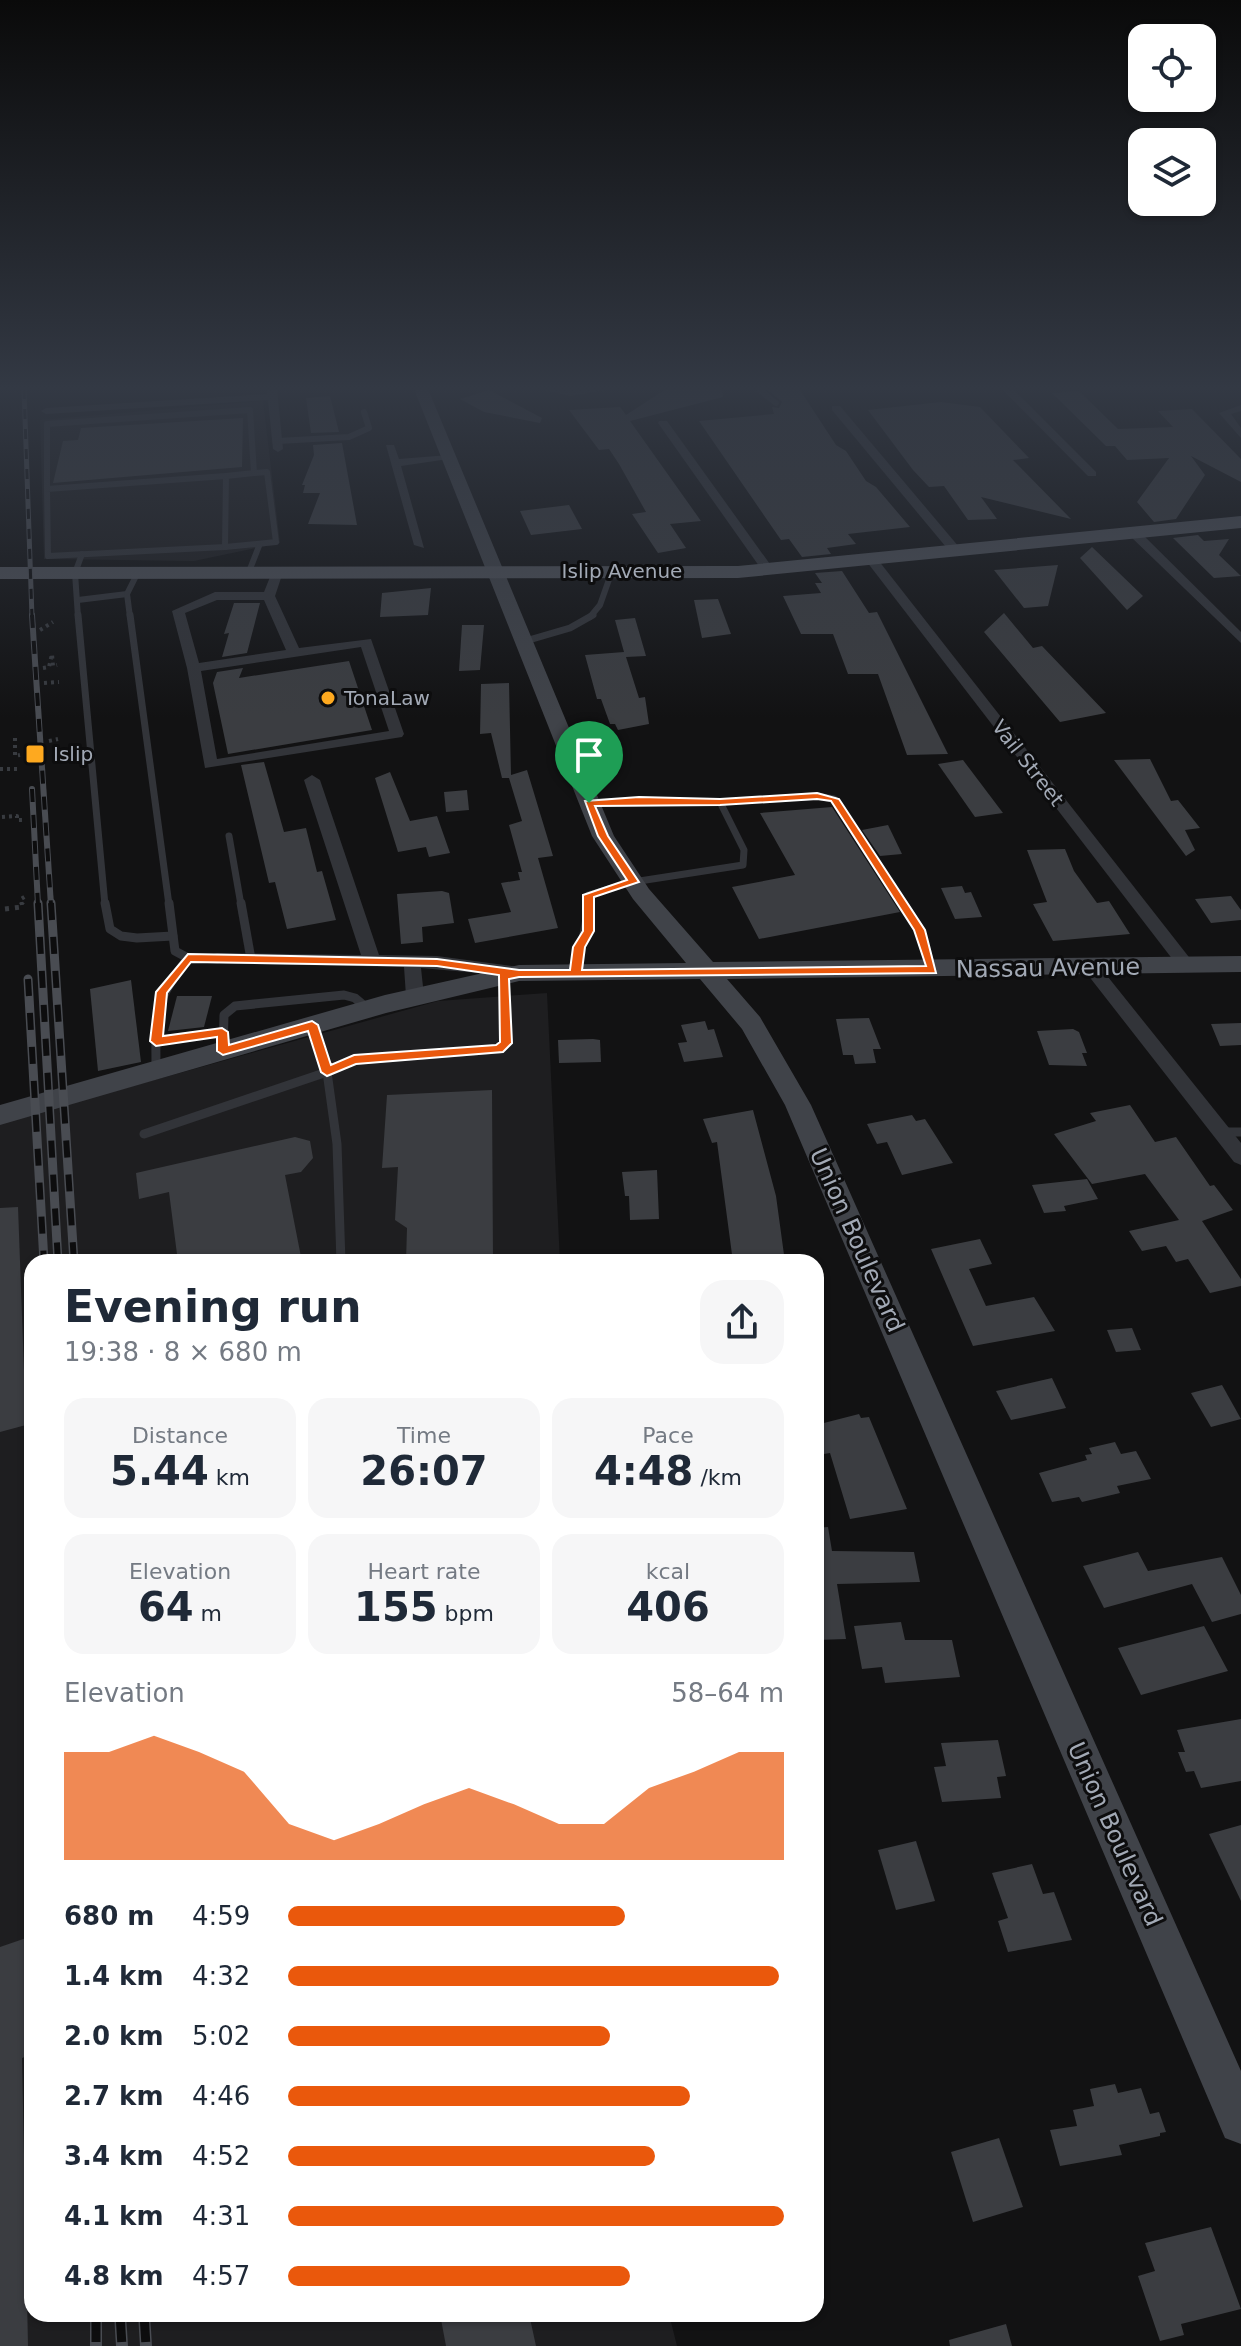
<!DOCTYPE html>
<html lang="en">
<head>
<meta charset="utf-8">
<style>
  body { margin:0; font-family:"DejaVu Sans",sans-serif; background:#f6f6f7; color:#1f2937; height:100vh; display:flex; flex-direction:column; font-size:30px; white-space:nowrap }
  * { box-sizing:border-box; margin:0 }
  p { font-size:26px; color:#747a83 }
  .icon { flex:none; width:44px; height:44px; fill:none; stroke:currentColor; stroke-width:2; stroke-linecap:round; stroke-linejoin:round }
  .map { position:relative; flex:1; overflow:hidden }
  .side { position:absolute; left:24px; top:1254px; width:800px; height:1068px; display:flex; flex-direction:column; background:#fff; border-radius:24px; box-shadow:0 2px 6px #0004 }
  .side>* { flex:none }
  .fabs { position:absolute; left:1128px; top:24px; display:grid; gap:16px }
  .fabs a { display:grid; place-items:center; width:88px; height:88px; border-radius:16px; background:#fff; box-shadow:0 2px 6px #0004; font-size:40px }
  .pin { position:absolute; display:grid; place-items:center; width:68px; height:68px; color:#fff; margin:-82px -34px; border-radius:50% 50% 50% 0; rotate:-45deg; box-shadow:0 0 8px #0007 }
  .pin .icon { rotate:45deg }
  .round { display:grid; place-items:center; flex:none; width:84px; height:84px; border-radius:24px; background:#f6f6f7 }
  .headline { display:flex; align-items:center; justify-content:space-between; height:136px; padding:0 40px }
  h1 { font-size:44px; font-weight:600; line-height:60px }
  .figures { display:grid; grid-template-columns:repeat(3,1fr); gap:12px; height:136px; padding:8px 40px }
  .figures div { display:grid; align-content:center; border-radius:20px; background:#f6f6f7; text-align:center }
  .figures b { font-size:40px; font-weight:600 }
  .figures small { font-size:22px; font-weight:400 }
  .figures p { font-size:22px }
  .chart { height:224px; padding:16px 40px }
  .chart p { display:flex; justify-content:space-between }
  .chart svg { width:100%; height:144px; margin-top:8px; fill:#ea580c; opacity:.7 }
  ul { padding:0 40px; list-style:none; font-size:26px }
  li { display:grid; grid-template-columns:128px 96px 1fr; align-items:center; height:60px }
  li i { height:20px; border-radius:10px; background:#ea580c }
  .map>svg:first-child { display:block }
  .built { fill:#1e1e20 }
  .building { fill:#3b3d41 }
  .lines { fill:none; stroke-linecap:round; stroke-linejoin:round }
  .path-far1 { stroke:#383b40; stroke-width:4; stroke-dasharray:3 4; stroke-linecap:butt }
  .path { stroke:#383b40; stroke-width:5; stroke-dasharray:4 6; stroke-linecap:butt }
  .lane-far2 { stroke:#323439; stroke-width:6 }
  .lane-far1 { stroke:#323439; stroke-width:7 }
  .lane { stroke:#323439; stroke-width:9 }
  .street { fill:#323439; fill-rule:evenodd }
  .secondary { fill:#404349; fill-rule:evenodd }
  .primary { fill:#4e5158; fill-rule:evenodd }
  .rail-far3-casing { stroke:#494c52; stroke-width:5 }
  .rail-far2-casing { stroke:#494c52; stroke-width:6 }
  .rail-far1-casing { stroke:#494c52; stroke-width:9 }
  .rail-casing { stroke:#494c52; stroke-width:12 }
  .rail-far3 { stroke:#0d0d0e; stroke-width:3; stroke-dasharray:10; stroke-linecap:butt }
  .rail-far2 { stroke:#0d0d0e; stroke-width:4; stroke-dasharray:13; stroke-linecap:butt }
  .rail-far1 { stroke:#0d0d0e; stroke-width:6; stroke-dasharray:17; stroke-linecap:butt }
  .rail { stroke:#0d0d0e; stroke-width:9; stroke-dasharray:28; stroke-linecap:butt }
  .route { fill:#ea580c; stroke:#fff; stroke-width:2; fill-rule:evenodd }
  .poi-dot { fill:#fea91f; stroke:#0d0d0e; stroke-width:3 }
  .labels { text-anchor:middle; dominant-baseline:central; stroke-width:6; stroke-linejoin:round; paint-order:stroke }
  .far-street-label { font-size:20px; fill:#a2a9b5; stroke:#0d0d0e }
  .far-poi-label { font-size:20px; fill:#a2a9b5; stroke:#0d0d0e; text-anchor:start }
  .street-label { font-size:24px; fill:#a2a9b5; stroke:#0d0d0e }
</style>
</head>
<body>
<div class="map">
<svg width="1241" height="2346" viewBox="0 0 1241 2346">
  <rect width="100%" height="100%" fill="#121213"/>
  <!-- built -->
  <g class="built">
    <path d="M263 401 280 543 194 561 44 559 40 420Z"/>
    <path d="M547 993 560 1262H32V2314H669L677 2346H0V1123L438 1001Z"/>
  </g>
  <!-- building -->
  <g class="building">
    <path d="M666 389H722L723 397 630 421 701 521 670 524 686 548 658 553 632 514 646 512 619 464 609 449 599 450 569 410 620 407 626 415Z"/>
    <path d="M489 390 542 418 540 423 484 412 460 399Z"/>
    <path d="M768 390H800L836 445 846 451 866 481 876 487 910 527 848 534 856 544 827 548 831 554 802 557 789 539 781 540 699 421 774 414 772 407 779 408 782 402Z"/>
    <path d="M1079 391 1118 429 1173 427 1158 411 1192 409 1241 459V482L1191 456 1205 475 1176 519 1154 522 1137 502 1169 458 1127 460 1115 446H1106L1052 393Z"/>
    <path d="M330 396 339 432 311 433 306 398Z"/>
    <path d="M941 402 980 407 1029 458 1013 460 1071 519 981 497 997 519 968 520 944 486 929 487 913 470 868 410Z"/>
    <path d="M243 418 242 467 53 483 63 441 78 440 81 428Z"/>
    <path d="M342 443 357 525 308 524 320 493H303L305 485H302L314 455 313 445Z"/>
    <path d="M569 505 582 529 531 535 520 511Z"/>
    <path d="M1198 535 1204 541 1229 539 1219 555 1241 576 1214 578 1173 538Z"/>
    <path d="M1092 547 1143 596 1127 610 1080 558Z"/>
    <path d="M1058 565 1048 606 1024 608 994 570Z"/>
    <path d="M842 571 869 613 877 612 948 754 907 755 878 674H848L833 634H801L783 596 821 593 815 583H822L815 573Z"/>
    <path d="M431 588 428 615 380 617 382 593Z"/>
    <path d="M718 599 731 634 702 638 694 600Z"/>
    <path d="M234 603H260L247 653 222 657 229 633 224 634Z"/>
    <path d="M1004 613 1033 648 1042 646 1106 713 1060 722 984 632Z"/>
    <path d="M635 618 646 656 626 657 639 698 645 697 649 724 618 730 615 724H610L601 699H597L585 655 624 652 615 620Z"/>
    <path d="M462 625H484L480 670 459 671Z"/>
    <path d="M349 661 372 730 228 754 213 683 217 672 243 668 239 678Z"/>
    <path d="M509 683 511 775 527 770 553 856 538 858 558 928 475 943 468 919 511 912 501 883 520 880 518 872H522L509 825 522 821 509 778H502L491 733 480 734 481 684Z"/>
    <path d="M1150 759 1171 801 1178 800 1200 828 1185 830 1195 850 1186 856 1114 760Z"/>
    <path d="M963 760 1003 813 975 817 938 764Z"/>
    <path d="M264 762 284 832 306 828 317 872 322 871 336 920 287 929 275 882 269 883 241 765Z"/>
    <path d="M390 772 410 821 437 816 450 853 429 857 426 847 398 852 375 778Z"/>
    <path d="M467 790 469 810 446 812 444 792Z"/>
    <path d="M832 807 900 912 759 939 732 887 795 875 760 813Z"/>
    <path d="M888 825 902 854 880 856 862 830Z"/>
    <path d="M1065 849 1074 871 1097 903 1109 901 1130 934 1053 941 1033 904 1047 902 1027 850Z"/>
    <path d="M962 886 965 893 971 892 982 917 955 919 941 888Z"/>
    <path d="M442 891 449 893 454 923 422 927 423 942 401 944 397 894Z"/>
    <path d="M1231 896 1241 910V920L1211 923 1195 899Z"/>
    <path d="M131 980 141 1062 98 1071 90 989Z"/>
    <path d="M177 996H212L204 1027 168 1031Z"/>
    <path d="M869 1018 881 1049H873L876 1063 855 1064 853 1055H843L836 1019Z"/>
    <path d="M705 1021 708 1030 714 1029 723 1057 684 1062 678 1043 687 1042 681 1025Z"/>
    <path d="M1241 1023V1045L1220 1046 1211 1024Z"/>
    <path d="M1073 1029 1079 1032 1087 1053H1082L1087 1066 1049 1065 1037 1031Z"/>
    <path d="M593 1039 600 1040 601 1062 559 1063 558 1040Z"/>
    <path d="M492 1090 493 1262H406L407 1228 395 1220 398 1167 382 1168 387 1095Z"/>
    <path d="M1130 1105 1155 1142 1176 1137 1210 1186 1214 1185 1233 1210 1202 1221 1241 1279V1286L1210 1293 1188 1259 1176 1262 1166 1246 1142 1251 1129 1231 1179 1220 1145 1174 1092 1184 1054 1134 1096 1121 1090 1113Z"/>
    <path d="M753 1110 776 1196 785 1262H733L717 1142 712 1143 703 1119Z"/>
    <path d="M912 1115 916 1121 925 1119 953 1163 902 1175 887 1142 877 1144 867 1124Z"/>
    <path d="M295 1137 310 1141 313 1158 301 1172 285 1175 302 1262H178L169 1192 139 1199 136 1173Z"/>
    <path d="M657 1170 659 1219 630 1220 629 1196H625L622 1172Z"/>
    <path d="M1087 1179 1098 1199 1064 1206 1066 1211 1044 1213 1032 1185Z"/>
    <path d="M18 1207 26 1425 0 1432V1208Z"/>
    <path d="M980 1239 992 1264 969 1269 986 1306 1034 1297 1055 1331 973 1346 931 1249Z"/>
    <path d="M1132 1328 1141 1350 1116 1352 1107 1330Z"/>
    <path d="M1052 1378 1066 1408 1011 1420 996 1391Z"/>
    <path d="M1222 1385 1241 1419 1211 1427 1191 1393Z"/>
    <path d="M859 1414 861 1418 869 1417 907 1509 850 1519 830 1453 824 1454 816 1425Z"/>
    <path d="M1115 1442 1121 1454 1136 1451 1151 1479 1117 1486 1120 1493 1082 1502 1079 1497 1052 1502 1039 1473 1087 1460 1085 1455 1092 1454 1089 1448Z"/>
    <path d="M828 1527 832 1551 914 1552 920 1582 837 1584 846 1639 816 1640V1528Z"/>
    <path d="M1138 1552 1148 1571 1222 1557 1241 1595V1614L1212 1622 1192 1584 1104 1608 1083 1566Z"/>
    <path d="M901 1622 905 1640H952L960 1677 885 1683 882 1667 862 1669 854 1626Z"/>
    <path d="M1204 1626 1228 1671 1141 1695 1118 1648Z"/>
    <path d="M1241 1719V1781L1201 1788 1194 1771 1186 1772 1178 1752H1185L1177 1730Z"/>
    <path d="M998 1740 1006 1776 997 1777 1001 1798 942 1802 934 1767 946 1766 941 1743Z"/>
    <path d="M1241 1825V1901L1209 1834Z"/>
    <path d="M916 1841 935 1901 896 1910 878 1850Z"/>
    <path d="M1032 1864 1043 1894 1054 1892 1072 1940 1008 1952 998 1921 1008 1918 992 1873Z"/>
    <path d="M32 1936V2054L22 2058 28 2346H0V1947Z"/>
    <path d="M1115 2084 1118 2093 1141 2088 1150 2114 1159 2112 1166 2132 1160 2133V2136L1119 2145 1122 2155 1060 2166 1050 2130 1077 2126 1073 2110 1094 2106 1090 2089Z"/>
    <path d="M999 2138 1023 2207 973 2222 951 2152Z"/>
    <path d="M1211 2227 1241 2309 1181 2324 1184 2335 1160 2341 1138 2276 1155 2271 1145 2243Z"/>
    <path d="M440 2314H529L536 2346H446Z"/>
    <path d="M1006 2324 1012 2346H950L949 2340Z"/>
  </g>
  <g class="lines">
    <!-- path-far1 -->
    <g class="path-far1">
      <path d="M40 630 53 622"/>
      <path d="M43 668 49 667 52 654 53 666 57 665"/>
      <path d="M44 683 59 682"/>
      <path d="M15 738V756L20 755"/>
      <path d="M49 741 58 739"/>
      <path d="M0 769H21"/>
      <path d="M2 817 17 816V820H23"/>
      <path d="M22 905 21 899 26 896"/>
    </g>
    <!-- path -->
    <path class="path" d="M5 909 22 907V903"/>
    <!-- lane-far2 -->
    <g class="lane-far2">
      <path d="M758 389 776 403"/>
      <path d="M278 441 349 437 369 428 364 412"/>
      <path d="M226 476 225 547 48 556 47 489Z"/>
      <path d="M47 489V424L250 410 254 473 226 476"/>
      <path d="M225 547 276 542 267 472 254 473"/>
      <path d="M248 574 259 546"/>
      <path d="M78 600 127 594"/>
      <path d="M78 617 75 573 82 554"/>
      <path d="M130 617 127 594 138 572"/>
      <path d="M590 617 600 605 612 571"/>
    </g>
    <!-- lane-far1 -->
    <g class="lane-far1">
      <path d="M78 615 105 905"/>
      <path d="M130 615 169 905"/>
      <path d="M522 642 570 628 593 615"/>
      <path d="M720 802 817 796 834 799 904 905"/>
      <path d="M229 836 241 905"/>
      <path d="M588 905V895L633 882 743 865 744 850 720 802 589 803"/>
    </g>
    <!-- lane -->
    <g class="lane">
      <path d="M105 903 110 929 121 936 137 938 173 936"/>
      <path d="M169 903 175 951 188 958 217 959"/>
      <path d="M241 903 251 959"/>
      <path d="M903 903 920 930 932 970"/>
      <path d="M576 973C579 946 588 931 588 903"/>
      <path d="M156 1041 222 1032"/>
      <path d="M223 1051 224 1015 235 1006 344 995 355 998 368 1009"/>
      <path d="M156 1070C156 1013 152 1005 188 958"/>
      <path d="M1221 1132H1241"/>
      <path d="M144 1134 327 1072 312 1025"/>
      <path d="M341 1262 337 1144 327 1072 354 1060 499 1049 506 1043 504 976"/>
    </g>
    <!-- street -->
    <g class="street">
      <path d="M267 389H277L283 449 278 452 273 449 268 400 46 414 41 411 46 408 267 394Z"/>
      <path d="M540 389H611L570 396Z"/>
      <path d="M1002 389H1013L1096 472V476H1088Z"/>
      <path d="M1241 405V411L1231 414 1241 428V438L1219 413Z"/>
      <path d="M832 406H840L959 547V553H951L832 410Z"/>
      <path d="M659 421H667L772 567V573H764L658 423Z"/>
      <path d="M386 445H394L399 459 449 455 455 458 401 466 424 548 414 545Z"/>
      <path d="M1129 529H1137L1241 632V643L1129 535Z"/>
      <path d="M867 556H875L1192 961 1195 965 1192 969H1180L867 562Z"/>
      <path d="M272 572 282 575 275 596 299 648 371 639 404 734 402 737 205 768 187 668 172 611 215 592H264ZM217 600H264L286 650 199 663 185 613ZM361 647 389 731 217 759 201 671Z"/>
      <path d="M312 775 320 780 379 955 437 956 519 967 528 973 525 977 421 968 424 996 415 1002 406 996 404 967 211 963 208 959 211 955 217 953 361 955 304 780Z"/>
      <path d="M1090 960 1096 962 1241 1143V1165L1234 1162 1084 970 1081 966 1084 962Z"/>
    </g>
    <!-- secondary -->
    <path class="secondary" d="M414 389H428L614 836 649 889 713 962 1241 956V972L727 979 760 1017 811 1105 1241 2071V2144L1225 2138 785 1105 742 1029 700 979 519 981 386 1013 0 1125V1105L385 995 519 965 686 963 633 899 592 836Z"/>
    <!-- primary -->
    <path class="primary" d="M1241 516V528L738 578 0 579V567L738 566Z"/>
    <defs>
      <path id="rail-far3" d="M24 389 32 617"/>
      <g id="rail-far2">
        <path d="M32 615 51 905"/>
        <path d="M32 789 38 905"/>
      </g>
      <g id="rail-far1">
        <path d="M38 903 58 1262"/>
        <path d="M51 903 74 1262"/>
        <path d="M28 979 44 1262"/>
      </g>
      <g id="rail">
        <path d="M96 2314V2346"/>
        <path d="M120 2314 122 2346"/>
        <path d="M144 2314 146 2346"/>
      </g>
    </defs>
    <!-- rail-far3 casing -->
    <use href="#rail-far3" class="rail-far3-casing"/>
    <!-- rail-far2 casing -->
    <use href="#rail-far2" class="rail-far2-casing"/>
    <!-- rail-far1 casing -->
    <use href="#rail-far1" class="rail-far1-casing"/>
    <!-- rail casing -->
    <use href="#rail" class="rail-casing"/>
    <!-- rail-far3 -->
    <use href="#rail-far3" class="rail-far3"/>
    <!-- rail-far2 -->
    <use href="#rail-far2" class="rail-far2"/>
    <!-- rail-far1 -->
    <use href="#rail-far1" class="rail-far1"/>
    <!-- rail -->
    <use href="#rail" class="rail"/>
  </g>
  <!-- sky -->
  <linearGradient id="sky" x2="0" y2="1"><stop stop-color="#0a0a0a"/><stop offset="0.54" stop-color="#333944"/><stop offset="1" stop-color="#333944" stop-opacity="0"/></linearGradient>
  <rect width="1241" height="718" fill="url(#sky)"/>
  <!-- route -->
  <path class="route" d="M817 793 839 799 925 930 936 973 519 977 509 979 512 1043 503 1052 356 1064 327 1076 321 1072 308 1031 223 1055 217 1051V1037L156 1046 150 1041 156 992 188 954 437 959 519 970H570L573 947 583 931V895L627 880 598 836 585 801 639 797 720 799ZM817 799 831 801 914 930 926 966 582 970 585 947 594 931V897L639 882 608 836 595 806 720 805ZM191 962 437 966 499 975 500 1042 496 1045 354 1055 331 1065 318 1025 312 1021 229 1045 228 1032 222 1028 163 1036 167 993Z"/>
  <!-- markers -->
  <g class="poi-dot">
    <circle cx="328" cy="698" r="8"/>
    <rect x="25" y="744" width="20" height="20" rx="4"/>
  </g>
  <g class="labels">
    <!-- far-street labels -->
    <g class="far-street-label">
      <text x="622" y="571">Islip Avenue</text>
      <text transform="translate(1028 763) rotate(52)">Vail Street</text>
    </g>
    <!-- far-poi labels -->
    <g class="far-poi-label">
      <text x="344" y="698">TonaLaw</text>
      <text x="53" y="754">Islip</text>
    </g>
    <!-- street labels -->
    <g class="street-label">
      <text transform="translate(1048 968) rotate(-1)">Nassau Avenue</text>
      <text transform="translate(857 1240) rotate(66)">Union Boulevard</text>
      <text transform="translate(1115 1834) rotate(66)">Union Boulevard</text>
    </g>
  </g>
</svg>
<div class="fabs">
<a><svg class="icon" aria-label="locate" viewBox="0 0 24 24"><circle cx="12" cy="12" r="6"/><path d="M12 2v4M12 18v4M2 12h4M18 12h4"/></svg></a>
<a><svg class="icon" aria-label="layers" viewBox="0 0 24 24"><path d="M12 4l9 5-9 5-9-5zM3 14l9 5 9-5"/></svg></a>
</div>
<div class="pin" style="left:589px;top:803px;background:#1e9e55"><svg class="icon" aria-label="arrive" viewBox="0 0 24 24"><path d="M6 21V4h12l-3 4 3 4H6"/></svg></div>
<section class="side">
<div class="headline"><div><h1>Evening run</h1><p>19:38 · 8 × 680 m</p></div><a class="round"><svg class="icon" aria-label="share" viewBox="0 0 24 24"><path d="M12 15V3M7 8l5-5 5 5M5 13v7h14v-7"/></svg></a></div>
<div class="figures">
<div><p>Distance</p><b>5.44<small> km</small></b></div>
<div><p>Time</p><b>26:07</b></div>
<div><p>Pace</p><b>4:48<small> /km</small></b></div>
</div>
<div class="figures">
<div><p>Elevation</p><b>64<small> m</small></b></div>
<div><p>Heart rate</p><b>155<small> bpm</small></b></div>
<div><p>kcal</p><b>406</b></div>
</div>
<div class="chart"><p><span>Elevation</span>58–64 m</p>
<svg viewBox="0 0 160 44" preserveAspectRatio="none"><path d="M0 44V11L10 11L20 6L30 11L40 17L50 33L60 38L70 33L80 27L90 22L100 27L110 33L120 33L130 22L140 17L150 11L160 11V44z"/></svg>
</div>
<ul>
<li><b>680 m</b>4:59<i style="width:68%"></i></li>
<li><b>1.4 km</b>4:32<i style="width:99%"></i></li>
<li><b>2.0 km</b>5:02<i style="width:65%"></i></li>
<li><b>2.7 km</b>4:46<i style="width:81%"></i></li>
<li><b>3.4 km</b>4:52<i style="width:74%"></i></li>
<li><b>4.1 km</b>4:31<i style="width:100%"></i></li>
<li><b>4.8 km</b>4:57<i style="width:69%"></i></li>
</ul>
</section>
</div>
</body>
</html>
